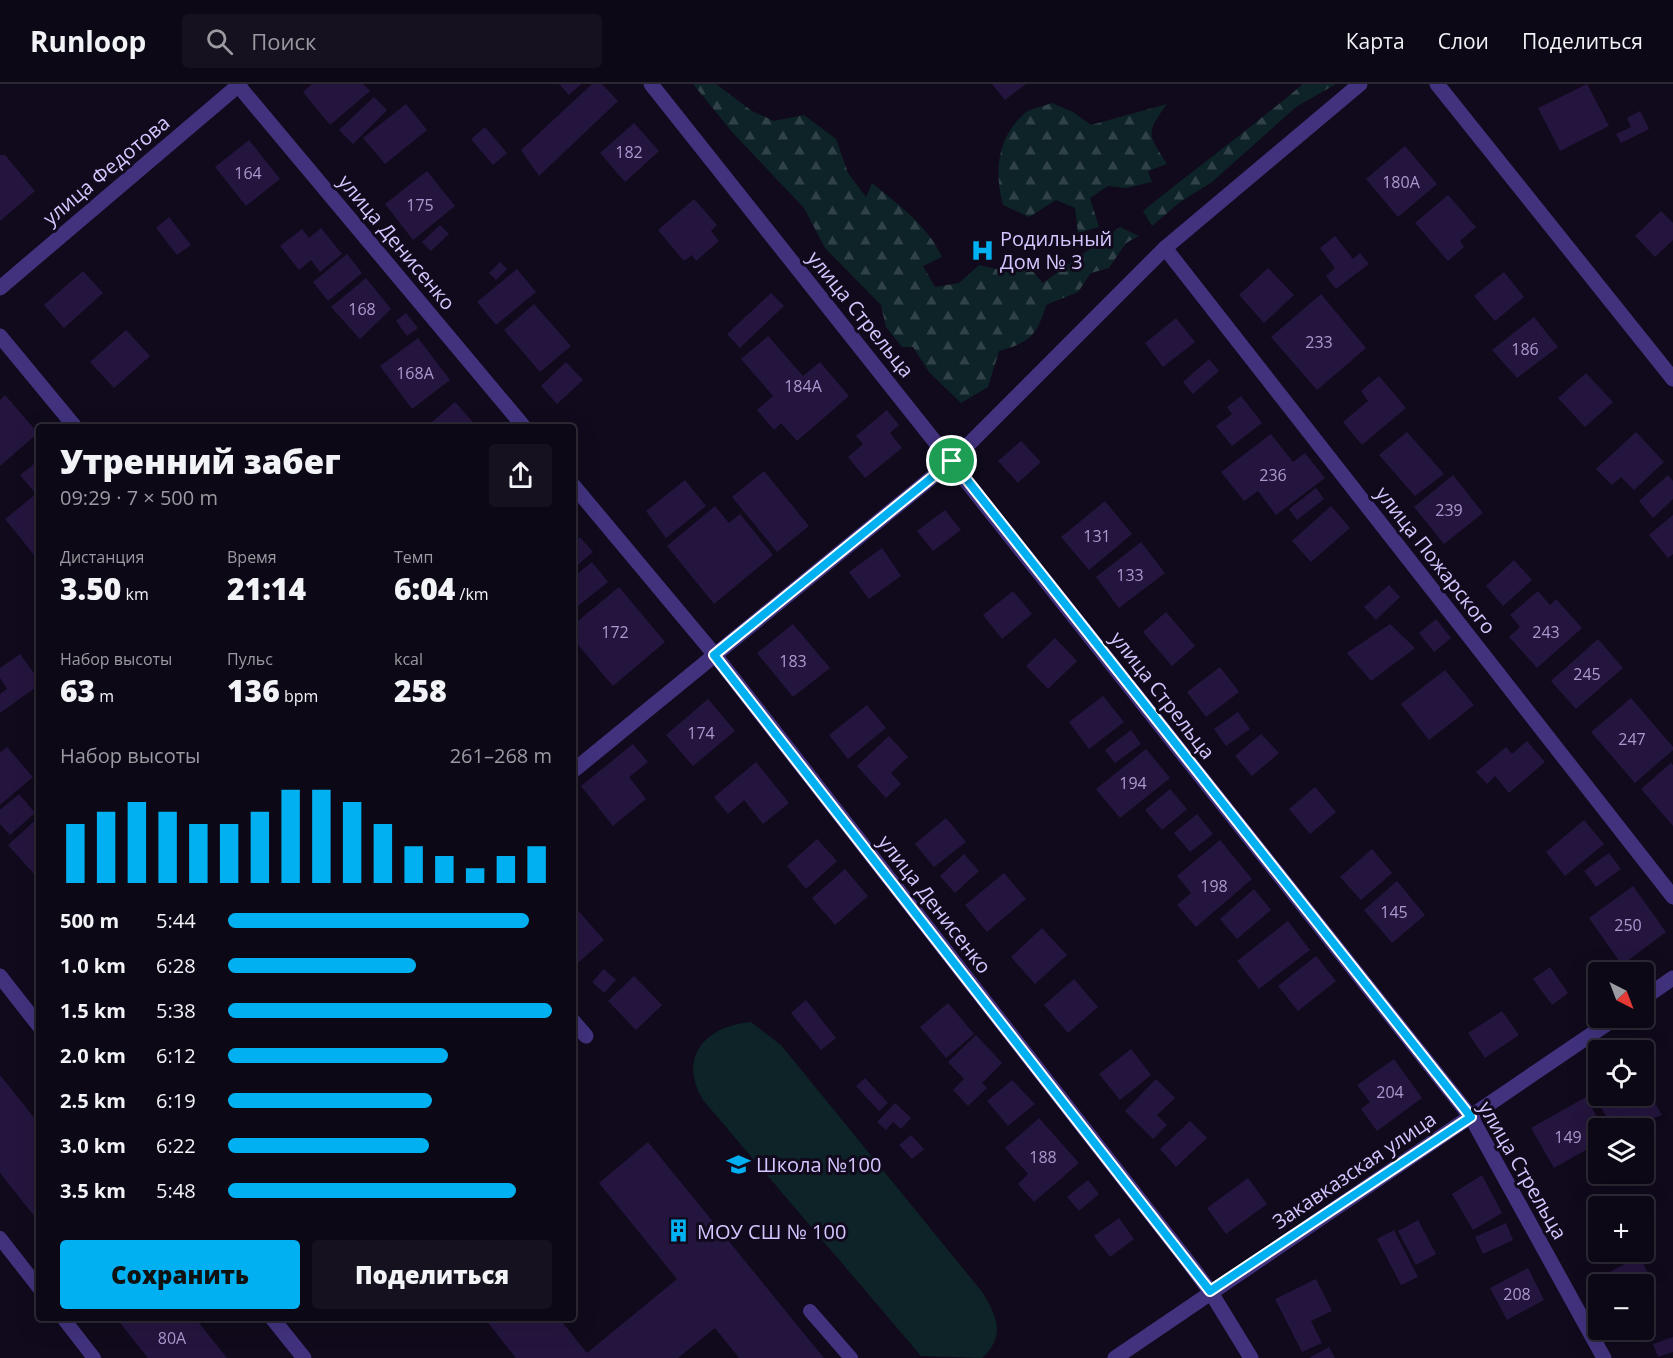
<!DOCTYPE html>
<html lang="ru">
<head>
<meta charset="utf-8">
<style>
  body { margin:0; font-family:"Open Sans",sans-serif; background:#15111e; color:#f1f3f6; height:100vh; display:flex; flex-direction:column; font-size:22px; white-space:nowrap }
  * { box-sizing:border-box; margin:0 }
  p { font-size:20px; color:#9a9aa0 }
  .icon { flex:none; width:33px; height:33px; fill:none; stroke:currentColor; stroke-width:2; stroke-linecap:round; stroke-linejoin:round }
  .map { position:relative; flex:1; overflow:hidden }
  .sheet { position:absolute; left:36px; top:340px; width:540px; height:897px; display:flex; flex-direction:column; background:#0c0815; border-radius:6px; box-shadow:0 6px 24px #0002,0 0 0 2px #2c2934 }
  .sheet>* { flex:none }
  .needle { width:39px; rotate:138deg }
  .controls { position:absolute; left:1588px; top:878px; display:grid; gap:12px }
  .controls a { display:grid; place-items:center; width:66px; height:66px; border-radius:6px; background:#0c0815; box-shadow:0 6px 24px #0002,0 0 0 2px #2c2934; font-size:30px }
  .pin { position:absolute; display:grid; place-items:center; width:51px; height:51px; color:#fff; margin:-26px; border:3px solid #fff; border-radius:50%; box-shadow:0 2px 6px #0007 }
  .round { display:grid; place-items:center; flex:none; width:63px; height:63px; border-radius:6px; background:#15111e }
  .head { display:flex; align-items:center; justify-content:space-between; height:102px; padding:0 24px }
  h1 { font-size:33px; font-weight:800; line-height:45px }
  .metrics { display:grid; grid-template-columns:repeat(3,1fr); gap:9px; height:102px; padding:6px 24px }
  .metrics div { display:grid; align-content:center }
  .metrics b { font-size:30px; font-weight:800 }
  .metrics small { font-size:16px; font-weight:400 }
  .metrics p { font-size:16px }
  .chart { height:168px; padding:12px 24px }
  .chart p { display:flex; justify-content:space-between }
  .chart svg { width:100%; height:108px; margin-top:6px; stroke:#00b0f0; stroke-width:6 }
  .action { display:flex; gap:12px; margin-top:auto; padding:12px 24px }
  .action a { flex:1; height:69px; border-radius:6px; background:#00b0f0; color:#111; font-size:24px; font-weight:800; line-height:69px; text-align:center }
  .action a+a { background:#15111e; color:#f1f3f6 }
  ul { padding:0 24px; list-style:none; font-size:20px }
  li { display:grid; grid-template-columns:96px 72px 1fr; align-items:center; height:45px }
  li i { height:15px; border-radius:8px; background:#00b0f0 }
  header { display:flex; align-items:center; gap:36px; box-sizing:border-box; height:84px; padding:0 30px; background:#0c0815; border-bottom:2px solid #2c2934 }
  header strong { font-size:28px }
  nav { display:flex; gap:33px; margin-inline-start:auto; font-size:21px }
  .search { width:420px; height:54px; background:#15111e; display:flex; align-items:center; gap:15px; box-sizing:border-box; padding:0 21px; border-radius:6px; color:#9a9aa0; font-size:22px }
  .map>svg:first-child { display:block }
  .forest { fill:url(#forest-firs) }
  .pitch { fill:#0d2327 }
  .building { fill:#24153e }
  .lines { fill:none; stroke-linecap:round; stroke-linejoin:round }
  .service { stroke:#42327e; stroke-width:14 }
  .minor { stroke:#42327e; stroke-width:15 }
  .tertiary { stroke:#42327e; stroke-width:15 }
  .route-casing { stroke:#fff; stroke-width:12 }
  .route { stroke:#00b0f0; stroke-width:8 }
  .labels { text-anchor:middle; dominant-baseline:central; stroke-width:6; stroke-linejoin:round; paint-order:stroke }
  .number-label { font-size:16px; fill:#aa99cf }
  .street-label { font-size:20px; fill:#d6c5ff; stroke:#100a1c }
  .poi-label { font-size:20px; fill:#d6c5ff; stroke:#100a1c; text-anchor:start }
</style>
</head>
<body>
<header>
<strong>Runloop</strong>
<div class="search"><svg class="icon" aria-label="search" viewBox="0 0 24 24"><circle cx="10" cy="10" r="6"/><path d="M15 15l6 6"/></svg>Поиск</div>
<nav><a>Карта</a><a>Слои</a><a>Поделиться</a></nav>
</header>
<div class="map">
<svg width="1673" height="1274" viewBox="0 0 1673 1274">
  <defs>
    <pattern id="forest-firs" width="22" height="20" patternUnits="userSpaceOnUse" patternTransform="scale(1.5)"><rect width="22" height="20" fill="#0d2327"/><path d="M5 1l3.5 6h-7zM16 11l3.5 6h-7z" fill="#304147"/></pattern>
  </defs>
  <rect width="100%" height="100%" fill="#100a1c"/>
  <!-- forest -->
  <g class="forest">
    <path d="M693 0H716L752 27 774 37 804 31 836 55 848 89 866 113 872 99C899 121 928 142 942 173L923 182 935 203 959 199 979 181 1009 188 1028 182 1043 199 1120 143 1139 152 1126 159 1109 184 1091 189 1078 208 1046 221C1037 252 1030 258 999 267L988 303 961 319 929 288 913 263H902L886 243 881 221 825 164 804 124 733 49Z"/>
    <path d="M1303 0H1336L1296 23 1212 98 1180 118 1152 142 1143 127C1196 84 1251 44 1303 0Z"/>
    <path d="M1052 19 1073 28 1091 41 1167 20C1145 50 1148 50 1167 80L1148 87 1152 98 1126 104 1108 102 1090 114 1099 143 1078 149 1075 124 1056 116 1029 133 1003 121C994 88 997 53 1025 29 1031 24 1044 22 1052 19Z"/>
  </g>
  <!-- pitch -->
  <path class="pitch" d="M751 938 781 961 983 1209C997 1233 1006 1252 982 1274L921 1272 703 1016C677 972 706 942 751 938Z"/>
  <!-- building -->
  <g class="building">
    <path d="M312 0H363L370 7 330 41 303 8Z"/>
    <path d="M559 0H581L569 11Z"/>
    <path d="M592 0H602L618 17 539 92 521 66Z"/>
    <path d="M992 0H1026L1005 16Z"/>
    <path d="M1587 0 1609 42 1560 67 1538 24Z"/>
    <path d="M374 13 387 26 353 60 339 46Z"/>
    <path d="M406 20 427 46 385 80 363 54Z"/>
    <path d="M1640 27 1649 45 1621 59 1616 50 1631 43 1627 34Z"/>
    <path d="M634 39 659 67 625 98 600 69Z"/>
    <path d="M485 43 507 69 493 81 471 55Z"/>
    <path d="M249 56 280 95 246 122 215 83Z"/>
    <path d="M1405 62 1437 100 1398 133 1366 95Z"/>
    <path d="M0 71H5L35 107 0 137Z"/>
    <path d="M427 87 455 122 413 156 385 120Z"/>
    <path d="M1448 111 1476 143 1460 157 1464 163 1448 177 1415 139Z"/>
    <path d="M694 115 717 141 711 147 719 157 696 177 692 171 684 177 658 146Z"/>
    <path d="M1661 127 1673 139V156L1655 173 1635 152Z"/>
    <path d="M169 133 191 161 177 171 156 144Z"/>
    <path d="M440 141 449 150 431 167 422 158Z"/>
    <path d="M321 144 342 170 320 188 311 176 299 186 280 162 302 145 309 154Z"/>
    <path d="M1335 152 1353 175 1360 169 1369 180 1336 205 1326 192 1335 184 1320 164Z"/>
    <path d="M347 170 362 189 328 217 313 198Z"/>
    <path d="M500 178 507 185 496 196 489 189Z"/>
    <path d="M1268 184 1294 211 1264 239 1239 211Z"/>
    <path d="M517 185 536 208 496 241 477 218Z"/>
    <path d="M83 187 103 209 64 244 44 221Z"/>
    <path d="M1504 188 1524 213 1495 237 1474 212Z"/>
    <path d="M366 194 391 225 360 255 331 223Z"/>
    <path d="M771 209 784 222 740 264 727 250Z"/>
    <path d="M1321 210 1366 264 1317 306 1271 253Z"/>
    <path d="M534 220 571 262 540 288 504 246Z"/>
    <path d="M406 229 418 244 407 252 396 237Z"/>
    <path d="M1534 233 1558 263 1517 294 1492 266Z"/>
    <path d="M1176 234 1195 258 1163 283 1145 259Z"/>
    <path d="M126 246 150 272 114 304 90 278Z"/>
    <path d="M768 252 803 292 820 278 849 312 797 357 781 339 774 346 757 326 773 312 741 275Z"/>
    <path d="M418 254 450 296 412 325 380 282Z"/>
    <path d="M1209 275 1219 287 1193 310 1183 298Z"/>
    <path d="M566 278 583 296 557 320 541 302Z"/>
    <path d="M1586 289 1613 318 1585 343 1558 314Z"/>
    <path d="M1379 292 1406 324 1362 361 1343 338 1368 317 1361 307Z"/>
    <path d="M5 311 38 349 0 382V316Z"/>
    <path d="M1241 312 1262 339 1232 362 1216 342 1232 330 1227 323Z"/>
    <path d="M455 318 478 344H435L431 339Z"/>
    <path d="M887 326 899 341 890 349 902 364 865 394 848 373 863 360 856 352Z"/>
    <path d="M1407 348 1444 390 1415 412 1379 371Z"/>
    <path d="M1636 348 1664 378 1634 406 1621 393 1612 401 1596 385Z"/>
    <path d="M1271 350 1293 378 1305 369 1325 394 1276 431 1258 407 1244 417 1221 388Z"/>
    <path d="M1021 357 1041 378 1018 399 998 377Z"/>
    <path d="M39 376V477L5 435 36 410 20 391Z"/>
    <path d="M764 387 809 442 777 468 732 413Z"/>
    <path d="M1453 391 1483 429 1444 460 1414 423Z"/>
    <path d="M1668 391 1673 397V415L1653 434 1639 417Z"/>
    <path d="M685 396 706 422 666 454 646 427Z"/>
    <path d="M1316 404 1324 415 1297 436 1289 425Z"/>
    <path d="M1105 417 1132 450 1089 486 1061 453Z"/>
    <path d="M715 422 729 439 740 430 773 471 714 520 667 462Z"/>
    <path d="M1331 422 1350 444 1311 478 1292 457Z"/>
    <path d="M945 426 961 446 933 467 917 447Z"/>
    <path d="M1673 431V470L1668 474 1649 451Z"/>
    <path d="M580 453 593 468 573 485V459Z"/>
    <path d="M1141 458 1165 489 1119 524 1096 493Z"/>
    <path d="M882 464 901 492 869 515 849 488Z"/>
    <path d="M1514 476 1532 496 1503 522 1486 502Z"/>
    <path d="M592 478 608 498 573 526V493Z"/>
    <path d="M1389 501 1400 513 1376 536 1364 523Z"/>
    <path d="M619 503 665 558 613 602 573 555V541Z"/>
    <path d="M1013 507 1032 530 1002 555 983 531Z"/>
    <path d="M1538 507 1550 521 1556 515 1582 544 1537 584 1509 553 1520 543 1510 531Z"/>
    <path d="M1166 528 1195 562 1172 582 1143 548Z"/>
    <path d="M1436 535 1451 554 1434 568 1419 549Z"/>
    <path d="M793 540 830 584 793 613 757 569Z"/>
    <path d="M1390 540 1415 564 1371 597 1347 569Z"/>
    <path d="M1055 554 1077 577 1048 605 1026 582Z"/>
    <path d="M1598 555 1623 584 1576 625 1551 597Z"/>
    <path d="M20 570 39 596V601L0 629V610L7 605 0 594V584Z"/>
    <path d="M1220 583 1239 608 1206 633 1187 608Z"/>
    <path d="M1445 586 1474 621 1429 656 1401 620Z"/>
    <path d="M1103 612 1124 638 1089 665 1069 638Z"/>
    <path d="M1631 614 1673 663V666L1635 699 1591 648Z"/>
    <path d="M708 615 735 647 693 682 666 651Z"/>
    <path d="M867 621 886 644 848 675 829 651Z"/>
    <path d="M1238 628 1250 645 1226 662 1214 645Z"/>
    <path d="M1131 646 1141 660 1115 679 1105 666Z"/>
    <path d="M1261 650 1279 669 1252 692 1235 672Z"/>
    <path d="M889 652 908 673 891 689 901 700 886 714 857 682Z"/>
    <path d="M1527 657 1545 678 1509 709 1495 692 1487 700 1476 688 1506 663 1512 670Z"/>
    <path d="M633 660 648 678 629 693 646 715 613 742 581 702Z"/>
    <path d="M7 663 33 693 0 721V669Z"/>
    <path d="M1146 665 1170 694 1120 734 1096 705Z"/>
    <path d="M756 678 789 719 763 740 744 716 728 730 714 713Z"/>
    <path d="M1671 679 1673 681V742L1641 705Z"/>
    <path d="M1315 703 1336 728 1310 750 1289 725Z"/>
    <path d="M1170 705 1187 725 1162 746 1145 726Z"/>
    <path d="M19 710 35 729 10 751 0 740V726Z"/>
    <path d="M1197 730 1213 750 1190 768 1174 749Z"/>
    <path d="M39 733V785L34 790 8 761Z"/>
    <path d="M946 734 966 758 934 783 915 760Z"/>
    <path d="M1584 736 1604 760 1565 792 1546 768Z"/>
    <path d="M817 755 837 777 806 805 787 782Z"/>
    <path d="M1220 756 1252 795 1196 843 1177 821 1191 809 1177 792Z"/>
    <path d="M1372 765 1392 789 1361 816 1340 793Z"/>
    <path d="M1609 769 1621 785 1596 803 1584 787Z"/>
    <path d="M964 770 979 787 955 809 940 792Z"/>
    <path d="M845 785 868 812 835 841 812 814Z"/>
    <path d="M1004 789 1026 815 987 848 965 821Z"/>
    <path d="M1397 797 1425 831 1392 859 1364 826Z"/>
    <path d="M1633 802 1666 848 1622 881 1589 834Z"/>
    <path d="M1254 805 1271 826 1237 855 1220 835Z"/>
    <path d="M575 823 604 856 579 878 573 872Z"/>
    <path d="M1288 837 1310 866 1259 905 1237 877Z"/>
    <path d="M1042 844 1067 871 1035 900 1011 873Z"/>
    <path d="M1316 872 1336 897 1298 927 1278 902Z"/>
    <path d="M1550 883 1568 909 1552 921 1533 895Z"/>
    <path d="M604 885 616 896 604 909 592 898Z"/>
    <path d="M634 892 662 921 636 946 608 917Z"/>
    <path d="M1074 895 1098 923 1068 949 1044 921Z"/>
    <path d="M806 916 836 954 821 966 791 929Z"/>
    <path d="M948 919 974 950 946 974 920 943Z"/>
    <path d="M1502 927 1519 951 1485 974 1468 949Z"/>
    <path d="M976 951 1002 979 982 999 987 1004 968 1022 953 1006 964 995 948 978Z"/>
    <path d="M1131 965 1151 991 1120 1016 1099 990Z"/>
    <path d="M1394 975 1422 1014 1377 1047 1361 1025 1370 1018 1357 1001Z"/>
    <path d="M0 991 39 1040V1138L0 1089Z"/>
    <path d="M865 994 888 1019 879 1027 856 1002Z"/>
    <path d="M1156 995 1175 1014 1157 1031 1167 1041 1153 1055 1125 1027Z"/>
    <path d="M1012 996 1035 1020 1008 1042 987 1017Z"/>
    <path d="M1599 1001V1011H1644V1001L1662 1031 1627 1044 1609 1037 1591 1007Z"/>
    <path d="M1586 1013 1603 1044H1599V1072L1593 1062 1554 1084 1531 1044Z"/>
    <path d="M895 1019 911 1034 901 1045 893 1038 886 1046 877 1038Z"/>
    <path d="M1039 1034 1079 1079 1034 1118 1018 1100 1028 1090 1005 1064Z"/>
    <path d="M1190 1037 1207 1054 1176 1083 1160 1065Z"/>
    <path d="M911 1051 924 1065 912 1075 899 1061Z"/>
    <path d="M648 1058 824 1274H739L715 1244 678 1274H516L484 1234H559L587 1269 677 1195 599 1099Z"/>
    <path d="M1482 1091 1502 1129 1473 1146 1452 1110Z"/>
    <path d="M1248 1094 1267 1120 1226 1150 1207 1124Z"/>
    <path d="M1088 1096 1099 1110 1079 1127 1067 1113Z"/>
    <path d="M1119 1134 1134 1155 1110 1173 1094 1152Z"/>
    <path d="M1418 1136 1436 1170 1416 1181 1398 1147Z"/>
    <path d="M1506 1139 1513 1156 1483 1170 1475 1153Z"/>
    <path d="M1394 1146 1418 1193 1401 1201 1377 1155Z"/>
    <path d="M1600 1167H1625L1606 1177Z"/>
    <path d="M1639 1172 1654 1200 1644 1205V1200H1616L1610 1188Z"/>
    <path d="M1528 1184 1544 1216 1507 1236 1490 1204Z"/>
    <path d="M1316 1195 1332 1227 1311 1237 1322 1259 1302 1268 1275 1215Z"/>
    <path d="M116 1234H195L227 1274H148Z"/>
    <path d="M1673 1253V1268L1658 1273 1653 1260Z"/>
    <path d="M1329 1263 1335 1274H1309Z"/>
  </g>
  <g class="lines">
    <!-- service -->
    <g class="service">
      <path d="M0 1154 39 1204"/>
      <path d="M810 1227 851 1274"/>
      <path d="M63 1234 94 1274"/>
    </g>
    <!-- minor -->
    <g class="minor">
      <path d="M237 0 525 344"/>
      <path d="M651 0 1471 1033 1604 1274"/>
      <path d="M1165 164 1673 813"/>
      <path d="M0 204 240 0"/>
      <path d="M0 252 76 344"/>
      <path d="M573 401 715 571 1189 1179 1210 1207 1251 1274"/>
      <path d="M573 687 952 377 1165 164 1360 0"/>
      <path d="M0 892 39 942"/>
      <path d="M573 937 586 952"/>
      <path d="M272 1234 304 1274"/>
    </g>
    <!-- tertiary -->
    <g class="tertiary">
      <path d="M1437 0 1673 295"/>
      <path d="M1644 914 1673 894"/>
      <path d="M1115 1274 1617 933"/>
    </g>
  </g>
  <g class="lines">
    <defs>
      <path id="route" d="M952 377 1471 1033 1210 1207 714 571Z"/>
    </defs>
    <!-- route casing -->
    <use href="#route" class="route-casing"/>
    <!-- route -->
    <use href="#route" class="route"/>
  </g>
  <!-- icons -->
  <defs>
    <symbol id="hospital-bare" viewBox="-9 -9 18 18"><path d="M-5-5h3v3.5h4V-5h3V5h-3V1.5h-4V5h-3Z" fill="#00b0f0" stroke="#100a1c" stroke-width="2.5" paint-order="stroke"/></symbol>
    <symbol id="school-bare" viewBox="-9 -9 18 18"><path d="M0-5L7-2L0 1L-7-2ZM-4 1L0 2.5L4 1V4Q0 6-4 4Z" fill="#00b0f0" stroke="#100a1c" stroke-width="2.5" paint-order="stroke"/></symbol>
    <symbol id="building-bare" viewBox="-9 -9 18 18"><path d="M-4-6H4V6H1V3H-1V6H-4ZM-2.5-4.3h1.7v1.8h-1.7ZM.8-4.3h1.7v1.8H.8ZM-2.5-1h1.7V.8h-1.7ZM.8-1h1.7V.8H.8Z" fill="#00b0f0" stroke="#100a1c" stroke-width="2.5" paint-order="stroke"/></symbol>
  </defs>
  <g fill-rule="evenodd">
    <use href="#hospital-bare" x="966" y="150" width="33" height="33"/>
    <use href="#school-bare" x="722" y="1064" width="33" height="33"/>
    <use href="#building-bare" x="662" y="1130" width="33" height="33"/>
  </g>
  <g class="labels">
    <!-- number labels -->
    <g class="number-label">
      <text x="629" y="68">182</text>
      <text x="248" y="89">164</text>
      <text x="1401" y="98">180А</text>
      <text x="420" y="121">175</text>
      <text x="362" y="225">168</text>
      <text x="1319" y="258">233</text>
      <text x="1525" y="265">186</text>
      <text x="415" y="289">168А</text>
      <text x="803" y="302">184А</text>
      <text x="1273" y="391">236</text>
      <text x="1449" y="426">239</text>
      <text x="1097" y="452">131</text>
      <text x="1130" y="491">133</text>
      <text x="615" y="548">172</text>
      <text x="1546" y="548">243</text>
      <text x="793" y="577">183</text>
      <text x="1587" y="590">245</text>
      <text x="701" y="649">174</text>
      <text x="1632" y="655">247</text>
      <text x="1133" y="699">194</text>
      <text x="1214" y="802">198</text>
      <text x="1394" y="828">145</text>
      <text x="1628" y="841">250</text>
      <text x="1390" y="1008">204</text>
      <text x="1568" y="1053">149</text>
      <text x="1043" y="1073">188</text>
      <text x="1517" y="1210">208</text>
      <text x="172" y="1254">80А</text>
    </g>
    <!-- street labels -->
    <g class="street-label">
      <text transform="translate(106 86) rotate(-40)">улица Федотова</text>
      <text transform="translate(397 158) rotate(50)">улица Денисенко</text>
      <text transform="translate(861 230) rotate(51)">улица Стрельца</text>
      <text transform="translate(1436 476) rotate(52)">улица Пожарского</text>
      <text transform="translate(1163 611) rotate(52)">улица Стрельца</text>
      <text transform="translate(935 820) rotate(52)">улица Денисенко</text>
      <text transform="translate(1354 1086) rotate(-34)">Закавказская улица</text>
      <text transform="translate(1523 1086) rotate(60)">улица Стрельца</text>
    </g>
    <!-- poi labels -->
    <g class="poi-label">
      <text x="1000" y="154">Родильный<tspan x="1000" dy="23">Дом № 3</tspan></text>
      <text x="756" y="1080">Школа №100</text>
      <text x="697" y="1147">МОУ СШ № 100</text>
    </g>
  </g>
</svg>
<div class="controls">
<a><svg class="needle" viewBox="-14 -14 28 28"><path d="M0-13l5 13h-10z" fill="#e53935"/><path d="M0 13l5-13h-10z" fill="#9a9aa0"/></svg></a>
<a><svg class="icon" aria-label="locate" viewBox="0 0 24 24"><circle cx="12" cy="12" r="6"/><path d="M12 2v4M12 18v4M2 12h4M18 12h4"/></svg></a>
<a><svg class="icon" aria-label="layers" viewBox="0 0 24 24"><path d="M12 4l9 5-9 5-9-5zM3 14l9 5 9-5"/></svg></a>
<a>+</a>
<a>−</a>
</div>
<div class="pin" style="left:952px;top:377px;background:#1e9e55"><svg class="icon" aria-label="arrive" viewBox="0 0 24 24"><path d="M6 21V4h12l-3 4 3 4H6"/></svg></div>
<section class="sheet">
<div class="head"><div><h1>Утренний забег</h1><p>09:29 · 7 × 500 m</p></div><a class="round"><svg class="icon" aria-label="share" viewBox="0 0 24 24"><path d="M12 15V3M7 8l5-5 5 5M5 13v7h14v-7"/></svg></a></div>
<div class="metrics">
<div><p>Дистанция</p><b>3.50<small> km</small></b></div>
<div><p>Время</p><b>21:14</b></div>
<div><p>Темп</p><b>6:04<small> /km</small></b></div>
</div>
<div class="metrics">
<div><p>Набор высоты</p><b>63<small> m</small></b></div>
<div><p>Пульс</p><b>136<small> bpm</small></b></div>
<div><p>kcal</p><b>258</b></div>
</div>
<div class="chart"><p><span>Набор высоты</span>261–268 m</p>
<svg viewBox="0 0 160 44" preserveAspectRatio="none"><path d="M5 44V20M15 44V15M25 44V11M35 44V15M45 44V20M55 44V20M65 44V15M75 44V6M85 44V6M95 44V11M105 44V20M115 44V29M125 44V33M135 44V38M145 44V33M155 44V29"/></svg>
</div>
<ul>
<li><b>500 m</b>5:44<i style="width:93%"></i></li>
<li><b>1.0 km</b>6:28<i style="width:58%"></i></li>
<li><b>1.5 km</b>5:38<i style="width:100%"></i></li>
<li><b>2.0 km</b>6:12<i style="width:68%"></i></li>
<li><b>2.5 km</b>6:19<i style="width:63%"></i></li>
<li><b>3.0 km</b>6:22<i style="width:62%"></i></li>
<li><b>3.5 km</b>5:48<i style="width:89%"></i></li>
</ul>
<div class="action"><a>Сохранить</a><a>Поделиться</a></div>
</section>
</div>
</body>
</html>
